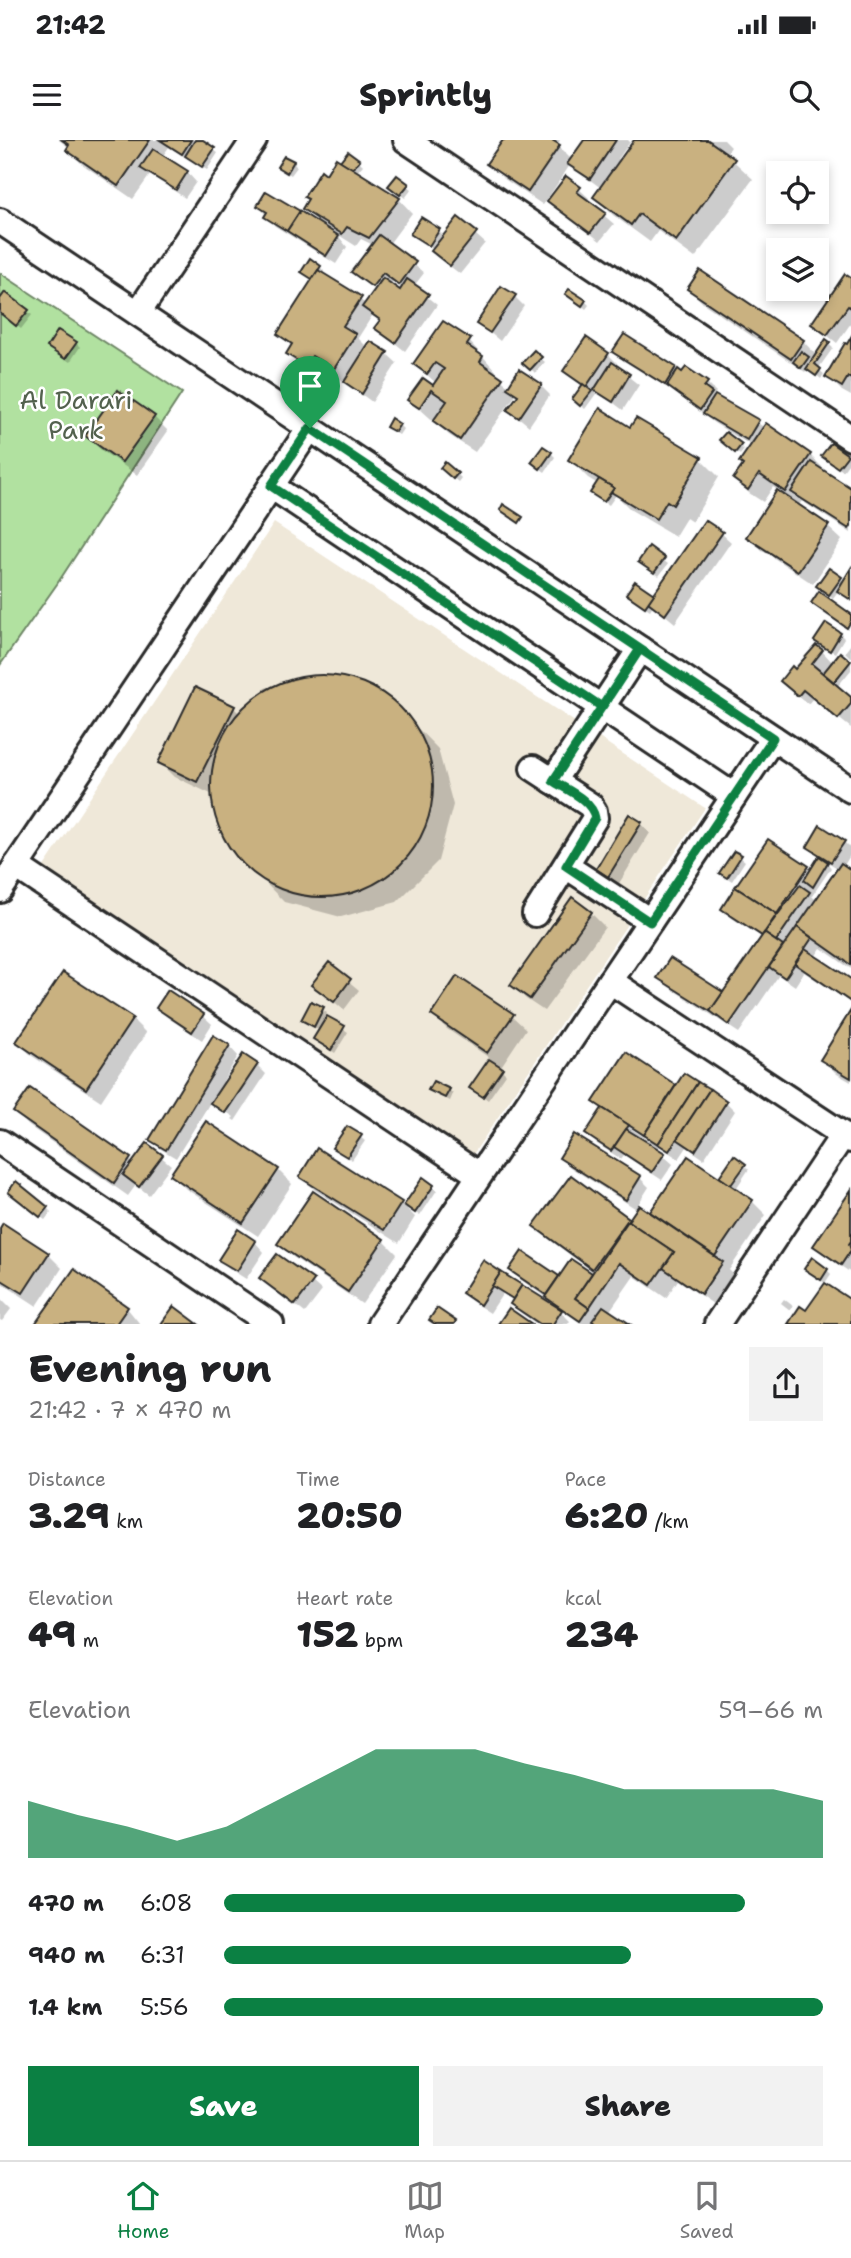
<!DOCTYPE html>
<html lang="en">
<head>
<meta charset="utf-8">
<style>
  body { margin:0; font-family:"Shantell Sans",sans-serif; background:#f2f2f2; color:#202124; height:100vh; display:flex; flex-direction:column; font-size:26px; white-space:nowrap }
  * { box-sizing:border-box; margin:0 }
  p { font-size:23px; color:#757577 }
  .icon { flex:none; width:38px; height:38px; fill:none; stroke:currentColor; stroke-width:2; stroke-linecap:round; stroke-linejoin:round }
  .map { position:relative; height:1184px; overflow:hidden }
  .panel { display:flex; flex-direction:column; background:#fff; flex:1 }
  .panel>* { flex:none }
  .buttons { position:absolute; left:766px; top:21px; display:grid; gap:14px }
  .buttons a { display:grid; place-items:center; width:63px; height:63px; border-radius:0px; background:#fff; box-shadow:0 4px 10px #0003; font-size:35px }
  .pin { position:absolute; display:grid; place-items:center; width:60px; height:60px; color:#fff; margin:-72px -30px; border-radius:50% 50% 50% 0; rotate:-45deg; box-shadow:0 0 7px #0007 }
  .pin .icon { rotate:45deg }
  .round { display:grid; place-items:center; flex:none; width:74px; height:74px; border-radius:0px; background:#f2f2f2 }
  .summary { display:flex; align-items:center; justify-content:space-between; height:119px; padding:0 28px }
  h1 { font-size:38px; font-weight:800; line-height:52px }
  .stats { display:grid; grid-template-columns:repeat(3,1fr); gap:10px; height:119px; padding:7px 28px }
  .stats div { display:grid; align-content:center }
  .stats b { font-size:35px; font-weight:800 }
  .stats small { font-size:19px; font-weight:400 }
  .stats p { font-size:19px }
  .chart { height:196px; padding:14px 28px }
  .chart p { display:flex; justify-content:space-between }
  .chart svg { width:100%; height:126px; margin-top:7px; fill:#0b8043; opacity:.7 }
  .button { display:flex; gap:14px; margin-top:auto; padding:14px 28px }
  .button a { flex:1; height:80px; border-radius:0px; background:#0b8043; color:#fff; font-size:28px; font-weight:800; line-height:80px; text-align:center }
  .button a+a { background:#f2f2f2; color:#202124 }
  ul { padding:0 28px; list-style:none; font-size:23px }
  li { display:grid; grid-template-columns:112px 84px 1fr; align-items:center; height:52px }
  li i { height:18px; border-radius:9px; background:#0b8043 }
  .status { display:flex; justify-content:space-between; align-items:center; height:49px; padding:0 35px; background:#fff; direction:ltr }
  .status svg { height:19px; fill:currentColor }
  header { display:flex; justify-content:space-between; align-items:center; height:91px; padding:0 28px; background:#fff; font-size:32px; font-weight:800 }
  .menu { display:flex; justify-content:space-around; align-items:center; height:98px; border-top:2px solid #e0e0e0; background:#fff; font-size:19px; color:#757577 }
  .menu a { display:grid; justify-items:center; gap:4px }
  .menu .active { color:#0b8043 }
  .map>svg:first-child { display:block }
  .built { fill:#efe8d9 }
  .green { fill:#b1e1a0; stroke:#6e8666; stroke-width:2 }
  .shadow { fill:#0003; fill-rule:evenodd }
  .building { fill:#c9b180; stroke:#2b2b2b; stroke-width:2 }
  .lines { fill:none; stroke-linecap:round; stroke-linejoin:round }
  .minor-casing { stroke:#2b2b2b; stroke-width:30 }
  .minor { stroke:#fff; stroke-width:24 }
  .route-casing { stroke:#fff; stroke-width:14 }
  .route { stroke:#0b8043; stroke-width:9 }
  .labels { text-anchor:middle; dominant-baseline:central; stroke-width:5; stroke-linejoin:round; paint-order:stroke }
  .park-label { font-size:26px; fill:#53624e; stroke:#fff }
</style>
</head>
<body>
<div class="status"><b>21:42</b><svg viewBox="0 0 49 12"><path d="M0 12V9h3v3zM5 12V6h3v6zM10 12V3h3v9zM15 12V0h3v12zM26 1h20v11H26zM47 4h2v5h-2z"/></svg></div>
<header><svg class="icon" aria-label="menu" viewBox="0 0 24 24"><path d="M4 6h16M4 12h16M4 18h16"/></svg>Sprintly<svg class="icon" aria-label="search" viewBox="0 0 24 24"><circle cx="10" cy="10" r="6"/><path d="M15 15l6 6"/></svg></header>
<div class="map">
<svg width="851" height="1184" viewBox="0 0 851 1184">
  <rect width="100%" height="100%" fill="#fff"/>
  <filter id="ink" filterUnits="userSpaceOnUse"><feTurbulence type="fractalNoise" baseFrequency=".0143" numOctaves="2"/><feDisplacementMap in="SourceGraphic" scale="14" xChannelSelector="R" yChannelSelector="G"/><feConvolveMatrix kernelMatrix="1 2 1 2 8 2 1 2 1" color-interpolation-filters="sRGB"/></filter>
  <g filter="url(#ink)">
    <!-- built -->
    <path class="built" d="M274 383 705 668 472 1016 41 731Z"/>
    <!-- green -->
    <path class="green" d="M0 133 182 253 57 444 0 525Z"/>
    <!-- shadow -->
    <g class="shadow">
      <path d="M59 0H206L204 3 218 13 207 30 169 7 162 17 187 32 196 42 185 58 150 35 133 59 82 24 68 10 70 8Z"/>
      <path d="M505 0H560L557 5 572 20 586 0H628L630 2 618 19 621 21 636 0H724L731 7 726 14 753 39 695 118 658 91 650 102 613 75 595 57 601 48 570 25 543 65 503 38 489 24Z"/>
      <path d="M359 21 363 25 356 33 399 59 412 73 389 104 424 133 414 146 437 165 405 211 376 188 381 181 372 176 358 198 368 208 371 203 387 214 397 223 372 262 327 229 320 239 302 227 288 213 292 207 280 194 314 140 303 132 320 127 324 131 322 134 366 164 376 151 354 132 373 105 361 99 356 106 337 94 347 107 336 124 275 86 259 66 320 84 304 69 327 36ZM393 141 403 149 400 153 390 145Z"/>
      <path d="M293 23 297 27 291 35 284 31Z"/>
      <path d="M567 38 589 58 587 61 614 84 600 101 549 61Z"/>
      <path d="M407 45 412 49 405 58 394 50Z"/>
      <path d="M458 79 485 103 460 134 442 120 434 109 417 98 439 91 444 96Z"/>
      <path d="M851 140V183L837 203 813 184Z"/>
      <path d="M689 149 803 201 817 216 826 202 833 208 818 229 824 234 821 239 808 228 805 232 703 163Z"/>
      <path d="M515 157 524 166 500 201 478 183Z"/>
      <path d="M572 158 585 161 589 165 586 169Z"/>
      <path d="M0 162 27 171 32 175 21 189 0 173Z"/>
      <path d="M625 197 679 232 707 243 716 252 713 256 810 315 824 329 822 331 851 350V393L802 361 798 366 828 387 842 400 813 444 762 410 748 396 779 351 773 347 763 362 749 353 735 339 744 325 752 306 714 283 675 252 624 221 615 212Z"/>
      <path d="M469 201 496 231 494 234 510 247 541 246 550 255 529 286 510 270 519 257 516 254 475 312 449 295 410 260 433 247 436 243 415 224Z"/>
      <path d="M851 201V261V256L842 251 828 237Z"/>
      <path d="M76 203 80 207 70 222 53 211Z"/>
      <path d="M534 212 545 222 535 233 525 223Z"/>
      <path d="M608 214 617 223 615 226 639 245 623 270 598 251 585 269 578 263 583 246 565 231Z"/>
      <path d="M154 277 168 291 137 335 101 310 87 296Z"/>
      <path d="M637 280 701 319 719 337 692 382 686 378 675 396 631 370 616 355 609 365 596 357 592 353 598 344 588 338 570 320 631 289Z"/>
      <path d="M399 285 403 289 399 295 392 290Z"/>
      <path d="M726 304 740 306 744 310 740 315Z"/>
      <path d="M551 313 555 317 545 332 537 326Z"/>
      <path d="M847 316 851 320 843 331 827 320Z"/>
      <path d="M442 328 457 334 461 338 458 342Z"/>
      <path d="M721 393 731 402 675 483 653 465 650 470 632 458 654 456Z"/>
      <path d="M649 409 668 424 659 436 644 426Z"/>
      <path d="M851 432V462L839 450 833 458 823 450 840 438 844 442Z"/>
      <path d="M840 494 844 498 835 513 821 505Z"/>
      <path d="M851 504V518L845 512Z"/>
      <path d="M822 511 833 523 840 514 851 523V530L837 547 851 559V588L813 558 808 564 791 550 795 532Z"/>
      <path d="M321 534 378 548 438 609 453 665 438 721 397 762 341 777 284 762 224 701 211 654 175 637 161 623 234 568 242 576 265 548Z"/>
      <path d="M641 683 650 693 618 745 598 729Z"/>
      <path d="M844 702 851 709V714L843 727 851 732V829L821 808 815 817 851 841V863L804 832 795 846 779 835 739 893 669 847 660 838 671 821 724 855 763 798 732 778 723 769 808 727 812 731 821 717 809 706ZM826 721 839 729 817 761 812 756 831 728Z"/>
      <path d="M740 717 745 721 732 741 726 737Z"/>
      <path d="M591 773 605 787 544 871 526 859 512 845Z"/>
      <path d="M329 825 359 850 344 870 314 845Z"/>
      <path d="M64 834 132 879 146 893 101 961 32 916 18 902Z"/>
      <path d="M312 863 327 873 325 877 348 892 335 913 315 899 320 891 303 880Z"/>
      <path d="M158 868 202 875 212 884 202 900 167 877Z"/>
      <path d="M851 873V942L837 934 823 920Z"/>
      <path d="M433 875 512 876 526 889 500 928 506 934 488 960 471 947 491 919 447 889Z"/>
      <path d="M229 906 238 916 223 941 225 943 257 925 266 934 235 981 232 979 234 977 220 968V971L211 961 176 1018 161 1009 151 1000Z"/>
      <path d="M627 915 677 948 685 935 726 962 735 971 704 1019 687 1007 679 1019 659 1006 657 1010 673 1024 662 1040 624 1015 621 1019 596 1003 587 994 603 969 596 962ZM609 970 652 998 650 1001 609 974Z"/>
      <path d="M30 950 133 1023 147 1005 171 1025 149 1055 136 1045 128 1056 29 986 15 972Z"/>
      <path d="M430 950H449L453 954 450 961Z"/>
      <path d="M575 996 640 1038 649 1047 637 1066 650 1075 689 1019 720 1039 734 1018 749 1029 735 1050 752 1061 766 1075 729 1130 736 1137 716 1166 678 1140 666 1158 634 1136 609 1172 593 1184H583L520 1139 511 1130 522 1114 559 1139 571 1121 592 1136 595 1133 550 1100 536 1086 627 1079 630 1081 638 1070 570 1027 561 1017Z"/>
      <path d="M360 997 365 1001 352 1020 334 1008Z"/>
      <path d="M278 1030 292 1044 258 1096 186 1049 172 1035Z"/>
      <path d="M301 1036 401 1063 405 1067 423 1040 437 1050 420 1076 408 1068 407 1069 415 1077 399 1103 315 1050Z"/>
      <path d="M851 1054V1133L825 1115 815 1106Z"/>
      <path d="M14 1056 47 1068 51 1072 45 1080Z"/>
      <path d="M0 1091 48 1114 62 1128 37 1166 0 1142Z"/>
      <path d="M383 1100 397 1114 362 1164 293 1117 279 1103Z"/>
      <path d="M255 1102 264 1112 246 1139 230 1129 220 1120Z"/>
      <path d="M484 1122 559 1170 570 1181 568 1184H537L521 1173 512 1164 515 1160 503 1153 490 1173 473 1162 464 1153Z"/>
      <path d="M827 1130 831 1134 825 1143 810 1133Z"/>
      <path d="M261 1138 312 1142 322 1151 305 1173Z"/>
      <path d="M0 1158 11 1169 2 1181 0 1180Z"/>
      <path d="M784 1159 793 1166 790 1170 781 1163Z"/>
      <path d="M127 1168 140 1184H37Z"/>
    </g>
    <!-- building -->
    <g class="building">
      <path d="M62 0H150L118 46 66 10 69 5Z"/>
      <path d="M160 0H191L182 14Z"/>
      <path d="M195 0H203L215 8 202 27 185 16Z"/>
      <path d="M503 0H552L560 5 528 52 486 24Z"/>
      <path d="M584 0H616L590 39 567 24Z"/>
      <path d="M634 0H708L735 19 676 101 639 74 631 85 593 57Z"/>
      <path d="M153 9 188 31 176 50 140 28Z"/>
      <path d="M348 11 360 20 352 29 340 21Z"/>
      <path d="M284 16 294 21 287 33 277 27Z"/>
      <path d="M336 18 400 58 369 98 347 87 342 94 302 69 308 59 304 57 321 30 326 34Z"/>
      <path d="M397 35 409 44 400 55 388 46Z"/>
      <path d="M566 36 581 47 577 52 606 73 590 93 547 61Z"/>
      <path d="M266 51 300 71 287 91 264 77 267 72 257 66Z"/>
      <path d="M300 71 339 96 326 116 287 91Z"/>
      <path d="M421 77 440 89 429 106 410 94Z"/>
      <path d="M458 77 477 92 450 126 431 111Z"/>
      <path d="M379 95 416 122 399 145 383 133 372 147 351 132Z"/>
      <path d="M310 118 321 126 312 139 301 132Z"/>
      <path d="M318 130 362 157 343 186 356 194 334 229 312 216 306 226 286 214 292 204 277 194Z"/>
      <path d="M700 130 804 200 791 219 687 149Z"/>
      <path d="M845 134 851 138V168L848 166 827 195 811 184Z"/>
      <path d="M383 138 400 150 407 139 429 154 395 203 374 188 380 180 362 167Z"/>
      <path d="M501 146 516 155 490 193 476 184Z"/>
      <path d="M569 149 586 160 582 166 565 154Z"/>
      <path d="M5 152 29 170 16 186 0 173V159Z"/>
      <path d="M443 181 471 199 467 205 483 216 480 222 503 238 460 300 433 281 447 261 431 250 419 268 407 260 423 238 433 245 444 229 435 223 427 234 413 224Z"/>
      <path d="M58 190 77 202 65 219 47 207Z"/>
      <path d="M624 194 676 227 665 245 612 212Z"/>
      <path d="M586 197 609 213 586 247 563 231Z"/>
      <path d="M851 197V239L848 237 842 247 825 237 845 203 847 204Z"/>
      <path d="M826 199 830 202 815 224 821 229 816 236 806 229Z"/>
      <path d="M370 201 388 212 362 254 344 242Z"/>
      <path d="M534 210 542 217 530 230 522 223Z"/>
      <path d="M801 211 809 217 801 228 793 222Z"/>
      <path d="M612 222 630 234 613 262 594 250Z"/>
      <path d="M686 227 708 242 704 247 712 253 700 270 667 246 678 229 682 232Z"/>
      <path d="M519 229 542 244 519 278 507 270 518 255 507 248Z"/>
      <path d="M583 244 592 251 580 266 572 259Z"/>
      <path d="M118 250 155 276 122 322 85 296Z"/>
      <path d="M715 255 759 280 747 300 703 274Z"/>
      <path d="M600 268 630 287 636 278 702 317 673 365 667 361 656 379 611 352 614 348 568 320Z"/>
      <path d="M391 278 400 284 395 292 386 287Z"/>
      <path d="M766 283 811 314 785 352 759 334 748 350 733 339 743 325 739 322Z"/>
      <path d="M726 292 742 304 735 313 719 300Z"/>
      <path d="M831 303 848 315 838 328 821 316Z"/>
      <path d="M543 306 552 312 540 329 531 322Z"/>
      <path d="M445 322 458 333 453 339 440 328Z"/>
      <path d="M811 322 851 348V386L849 389 791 352Z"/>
      <path d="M599 339 614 348 604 362 590 353Z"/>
      <path d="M777 350 829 385 798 431 746 397Z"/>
      <path d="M503 364 523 377 519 383 500 370Z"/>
      <path d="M705 380 723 392 665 475 648 462Z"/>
      <path d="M649 406 665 418 654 433 638 422Z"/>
      <path d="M829 428 842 437 829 455 816 446Z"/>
      <path d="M851 428V460L837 451Z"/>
      <path d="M635 441 654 454 645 467 626 454Z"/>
      <path d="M819 451 851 474V481L847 488 811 463Z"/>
      <path d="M826 483 841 493 830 511 814 501Z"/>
      <path d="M816 505 823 510 812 524 851 557V564L838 579 803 550 798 556 780 541 792 526 795 529Z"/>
      <path d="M840 512 851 521 834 542 823 533Z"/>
      <circle cx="322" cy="646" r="111"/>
      <path d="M195 547 235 566 197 642 158 623Z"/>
      <path d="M629 674 642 682 608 737 596 729Z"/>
      <path d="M820 685 845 701 831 722 807 707Z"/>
      <path d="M768 699 809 726 777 774 735 747Z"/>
      <path d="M734 711 742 715 727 738 719 733Z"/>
      <path d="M819 716 828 722 813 747 804 740Z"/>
      <path d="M841 723 851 730V825L797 787Z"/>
      <path d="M800 745 810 752 776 801 764 793Z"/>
      <path d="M735 747 777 774 762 796 721 769Z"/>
      <path d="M572 757 592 772 530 859 510 845Z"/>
      <path d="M797 787 812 798 785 838 769 827Z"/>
      <path d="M764 793 783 806 729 885 710 871Z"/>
      <path d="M805 809 851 839V862L795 824Z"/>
      <path d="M670 818 723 852 710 871 657 838Z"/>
      <path d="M329 822 351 839 334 862 311 845Z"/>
      <path d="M63 832 133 878 86 949 16 902Z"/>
      <path d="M457 836 514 874 487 913 431 875Z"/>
      <path d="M168 850 204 874 192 892 156 868Z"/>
      <path d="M311 861 324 867 314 887 301 880Z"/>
      <path d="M851 870V938L820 920Z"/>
      <path d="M327 876 345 886 331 910 313 899Z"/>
      <path d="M213 895 230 905 166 1010 149 1000Z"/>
      <path d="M626 912 676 945 644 995 593 962Z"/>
      <path d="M243 914 258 924 225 973 210 963Z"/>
      <path d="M489 919 503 928 483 957 469 948Z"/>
      <path d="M684 933 698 942 658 1004 644 995Z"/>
      <path d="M433 941 450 949 445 958 428 950Z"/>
      <path d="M698 942 710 949 669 1011 658 1004Z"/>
      <path d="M30 948 131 1018 114 1043 13 972Z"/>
      <path d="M710 949 727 961 695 1011 677 999Z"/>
      <path d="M602 968 629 985 611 1011 585 994Z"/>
      <path d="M206 981 279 1029 243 1083 170 1035Z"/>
      <path d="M347 986 362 995 347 1017 332 1008Z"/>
      <path d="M626 989 665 1013 652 1032 614 1007Z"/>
      <path d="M574 994 641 1036 626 1060 559 1018Z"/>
      <path d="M147 1003 163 1015 139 1047 123 1035Z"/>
      <path d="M317 1008 402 1062 384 1090 299 1037Z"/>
      <path d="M734 1015 746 1024 731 1045 719 1037Z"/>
      <path d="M688 1016 753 1060 715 1116 650 1072Z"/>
      <path d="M571 1035 629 1078 592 1129 533 1086Z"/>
      <path d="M423 1037 434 1045 415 1073 404 1065Z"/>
      <path d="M16 1041 48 1067 40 1077 8 1052Z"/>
      <path d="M851 1050V1101L849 1104 851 1110 841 1125 813 1106Z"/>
      <path d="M313 1051 384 1099 348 1152 277 1104Z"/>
      <path d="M639 1065 723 1122 701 1154 663 1128 674 1112 628 1081Z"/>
      <path d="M628 1081 674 1112 651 1145 619 1123 589 1168 575 1158Z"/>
      <path d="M3 1083 49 1113 23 1153 0 1139V1088Z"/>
      <path d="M238 1089 256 1101 237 1131 218 1120Z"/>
      <path d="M522 1111 559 1136 546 1155 509 1130Z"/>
      <path d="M277 1114 314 1140 295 1165 259 1138Z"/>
      <path d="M812 1117 828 1129 821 1140 804 1129Z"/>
      <path d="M571 1119 592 1133 575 1158 589 1168 580 1181 545 1157Z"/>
      <path d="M483 1120 501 1132 480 1165 462 1153Z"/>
      <path d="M74 1129 128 1167 116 1184H35Z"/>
      <path d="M501 1132 522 1145 513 1159 492 1146Z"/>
      <path d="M825 1143 851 1160V1184H788L800 1166 806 1170Z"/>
      <path d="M522 1145 562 1170 553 1184H540L510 1164Z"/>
      <path d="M174 1166 198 1184H161Z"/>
      <path d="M603 1166 630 1184H596L592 1181Z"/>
      <path d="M437 1168 456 1181 454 1184H435L429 1180Z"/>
      <path d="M509 1168 532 1184H498Z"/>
    </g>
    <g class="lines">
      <defs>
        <g id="minor">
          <path d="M406 0 851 298"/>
          <path d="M0 81 851 650"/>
          <path d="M138 173 254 0"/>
          <path d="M271 346 734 656"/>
          <path d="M533 628 590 665 594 671 595 678 535 774"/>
          <path d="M553 641 640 509"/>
          <path d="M16 726 479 1035"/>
          <path d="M566 726 650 781"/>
          <path d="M0 750 310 288"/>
          <path d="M610 841 851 1000"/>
          <path d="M0 1002 271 1184"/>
          <path d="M380 1184 773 598"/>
          <path d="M717 1184 843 995"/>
        </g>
      </defs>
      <!-- minor casing -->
      <use href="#minor" class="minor-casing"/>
      <!-- minor -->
      <use href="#minor" class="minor"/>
    </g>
  </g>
  <g class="lines" filter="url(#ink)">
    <defs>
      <path id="route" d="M310 288 640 509 553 641C567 650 592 660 595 678L566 726 650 782 773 598 640 509 602 567 271 346 310 288"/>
    </defs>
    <!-- route casing -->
    <use href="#route" class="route-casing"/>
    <!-- route -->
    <use href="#route" class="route"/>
  </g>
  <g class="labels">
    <!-- park labels -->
    <g class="park-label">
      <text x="76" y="259">Al Darari<tspan x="76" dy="30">Park</tspan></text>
    </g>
  </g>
</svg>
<div class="buttons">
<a><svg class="icon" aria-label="locate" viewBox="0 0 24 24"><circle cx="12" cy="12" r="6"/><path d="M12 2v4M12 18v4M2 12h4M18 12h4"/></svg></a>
<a><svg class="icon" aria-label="layers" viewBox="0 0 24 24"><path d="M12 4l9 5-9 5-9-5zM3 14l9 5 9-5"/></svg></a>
</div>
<div class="pin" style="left:310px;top:288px;background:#1e9e55"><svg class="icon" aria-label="arrive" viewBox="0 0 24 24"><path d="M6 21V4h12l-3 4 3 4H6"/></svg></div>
</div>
<section class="panel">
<div class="summary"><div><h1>Evening run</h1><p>21:42 · 7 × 470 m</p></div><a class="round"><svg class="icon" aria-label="share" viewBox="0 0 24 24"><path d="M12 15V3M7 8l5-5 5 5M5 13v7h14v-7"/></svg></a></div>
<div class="stats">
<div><p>Distance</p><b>3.29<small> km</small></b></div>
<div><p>Time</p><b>20:50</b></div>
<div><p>Pace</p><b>6:20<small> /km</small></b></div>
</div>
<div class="stats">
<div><p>Elevation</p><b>49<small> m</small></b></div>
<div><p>Heart rate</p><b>152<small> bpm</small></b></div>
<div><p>kcal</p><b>234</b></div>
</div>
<div class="chart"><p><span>Elevation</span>59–66 m</p>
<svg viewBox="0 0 160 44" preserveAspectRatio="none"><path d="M0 44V24L10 29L20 33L30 38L40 33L50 24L60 15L70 6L80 6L90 6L100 11L110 15L120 20L130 20L140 20L150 20L160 24V44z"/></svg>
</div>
<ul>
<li><b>470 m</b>6:08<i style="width:87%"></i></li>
<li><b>940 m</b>6:31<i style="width:68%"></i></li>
<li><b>1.4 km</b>5:56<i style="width:100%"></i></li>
</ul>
<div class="button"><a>Save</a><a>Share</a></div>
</section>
<nav class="menu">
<a class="active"><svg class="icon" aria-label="home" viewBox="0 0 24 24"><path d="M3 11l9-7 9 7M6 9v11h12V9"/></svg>Home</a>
<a><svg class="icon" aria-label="map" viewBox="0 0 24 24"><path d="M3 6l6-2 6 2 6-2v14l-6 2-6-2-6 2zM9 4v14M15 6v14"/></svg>Map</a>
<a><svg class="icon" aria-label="saved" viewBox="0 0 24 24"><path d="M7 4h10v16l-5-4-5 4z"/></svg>Saved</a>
</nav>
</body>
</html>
